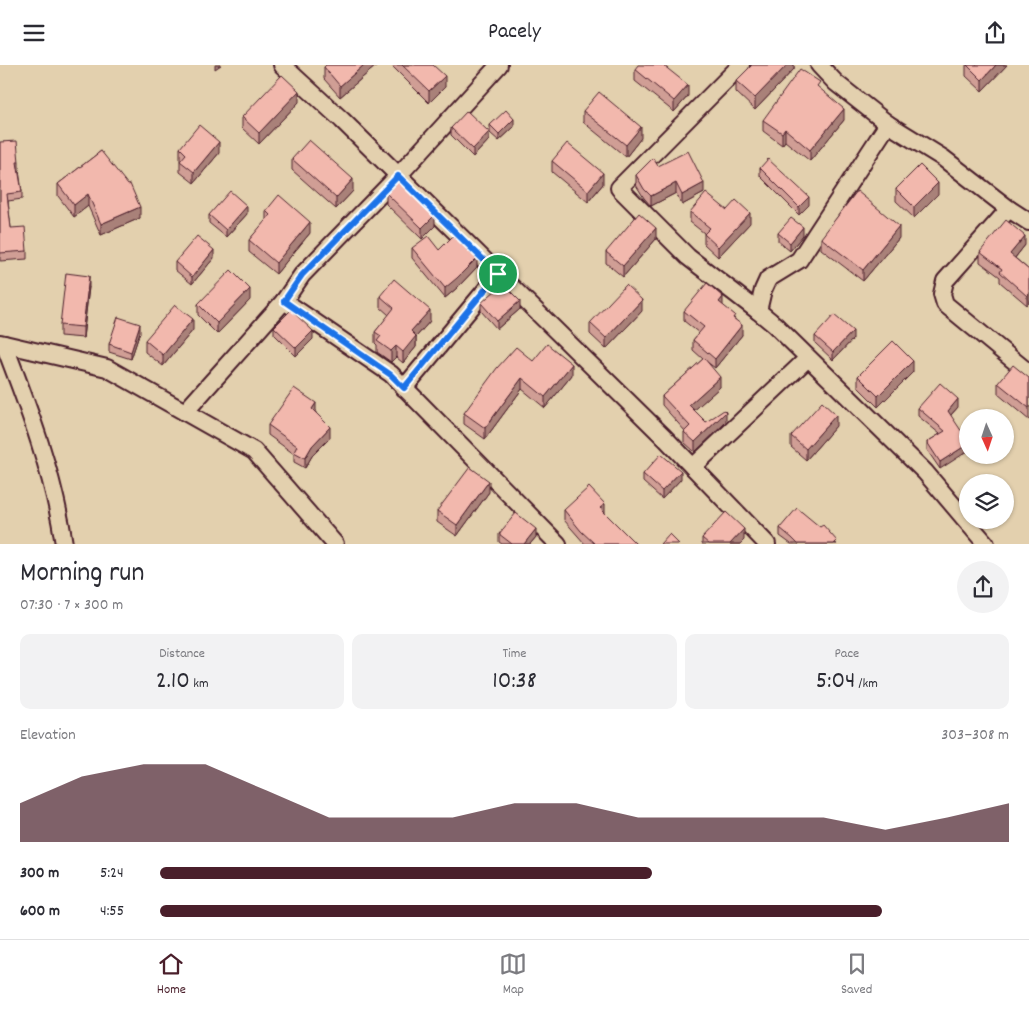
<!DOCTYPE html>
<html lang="en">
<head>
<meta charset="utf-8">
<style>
  body { margin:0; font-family:Dekko,sans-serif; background:#f2f2f3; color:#2b2b33; height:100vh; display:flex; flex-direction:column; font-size:19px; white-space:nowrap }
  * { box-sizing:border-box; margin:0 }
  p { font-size:16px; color:#7c7c81 }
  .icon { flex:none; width:28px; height:28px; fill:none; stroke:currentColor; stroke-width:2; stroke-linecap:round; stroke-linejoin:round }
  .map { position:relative; height:479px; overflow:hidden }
  .details { display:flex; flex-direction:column; background:#fff; flex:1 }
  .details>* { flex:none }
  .needle { width:32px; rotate:177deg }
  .tools { position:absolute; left:959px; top:344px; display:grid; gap:10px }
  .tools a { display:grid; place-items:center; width:55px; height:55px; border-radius:50%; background:#fff; box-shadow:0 1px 4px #0004; font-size:25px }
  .pin { position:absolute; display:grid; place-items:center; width:42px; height:42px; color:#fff; margin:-21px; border:2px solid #fff; border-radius:50%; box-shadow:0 1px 5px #0007 }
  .round { display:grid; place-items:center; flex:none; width:52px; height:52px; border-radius:26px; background:#f2f2f3 }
  .head { display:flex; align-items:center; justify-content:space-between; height:85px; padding:0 20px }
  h1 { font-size:28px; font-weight:600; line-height:38px }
  .metrics { display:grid; grid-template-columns:repeat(3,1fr); gap:8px; height:85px; padding:5px 20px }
  .metrics div { display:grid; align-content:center; border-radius:10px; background:#f2f2f3; text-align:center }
  .metrics b { font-size:25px; font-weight:600 }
  .metrics small { font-size:14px; font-weight:400 }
  .metrics p { font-size:14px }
  .chart { height:140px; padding:10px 20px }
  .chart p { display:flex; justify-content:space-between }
  .chart svg { width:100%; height:90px; margin-top:5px; fill:#4a1f2b; opacity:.7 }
  ul { padding:0 20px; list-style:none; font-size:16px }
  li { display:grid; grid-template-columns:80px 60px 1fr; align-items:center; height:38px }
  li i { height:12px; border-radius:6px; background:#4a1f2b }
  header { display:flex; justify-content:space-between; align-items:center; height:65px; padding:0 20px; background:#fff; font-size:22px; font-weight:600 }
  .tabs { display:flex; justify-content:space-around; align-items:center; height:70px; border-top:1px solid #e1e1e2; background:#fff; font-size:14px; color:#7c7c81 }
  .tabs a { display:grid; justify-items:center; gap:2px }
  .tabs .on { color:#4a1f2b }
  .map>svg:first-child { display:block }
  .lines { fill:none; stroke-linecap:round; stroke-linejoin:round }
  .minor-casing { stroke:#4a1f2b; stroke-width:20 }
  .minor { stroke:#e3d0ae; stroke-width:16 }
  .wall { fill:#d09e95; stroke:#4a1f2b }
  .shaded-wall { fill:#a98179; stroke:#4a1f2b }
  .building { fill:#f2b8ad; stroke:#4a1f2b }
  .route-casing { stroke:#fff; stroke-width:10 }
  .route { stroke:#1a73e8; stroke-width:6 }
</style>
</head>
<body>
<header><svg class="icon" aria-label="menu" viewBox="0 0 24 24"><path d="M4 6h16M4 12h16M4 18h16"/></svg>Pacely<svg class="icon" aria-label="share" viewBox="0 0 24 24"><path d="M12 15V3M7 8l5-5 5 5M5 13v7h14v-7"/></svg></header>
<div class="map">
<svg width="1029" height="479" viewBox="0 0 1029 479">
  <rect width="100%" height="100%" fill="#e3d0ae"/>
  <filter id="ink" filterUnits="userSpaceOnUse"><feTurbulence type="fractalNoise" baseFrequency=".02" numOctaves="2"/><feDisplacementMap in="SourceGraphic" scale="10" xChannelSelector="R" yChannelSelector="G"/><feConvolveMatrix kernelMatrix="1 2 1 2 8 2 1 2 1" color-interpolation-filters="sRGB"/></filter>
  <g filter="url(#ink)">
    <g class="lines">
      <defs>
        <g id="minor">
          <path d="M282 0 342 55 665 373 767 479"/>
          <path d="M741 0 619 123 688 192 758 246"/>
          <path d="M819 0 836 18 888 59 943 93 1009 144 1029 157"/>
          <path d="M888 59 799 195 768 214 763 225 758 246 775 260 925 407 986 479"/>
          <path d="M1009 144 945 216 942 229 945 239 1029 308"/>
          <path d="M284 236 302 210 398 111 499 0"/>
          <path d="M0 278 107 303 254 386 335 479"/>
          <path d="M4 279C29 344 54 410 64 479"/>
          <path d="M404 323 499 209"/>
          <path d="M185 347 284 236 391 309 558 479"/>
          <path d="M693 402 808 293"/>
        </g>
      </defs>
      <!-- minor casing -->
      <use href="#minor" class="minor-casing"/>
      <!-- minor -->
      <use href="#minor" class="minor"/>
    </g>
    <!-- wall -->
    <g class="wall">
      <path d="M326 0H377L340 32 324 14V2Z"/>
      <path d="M391 0H433L445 22 429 38Z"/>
      <path d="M794 0V4L755 45 736 27V16Z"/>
      <path d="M966 0H1007L982 26 966 11Z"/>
      <path d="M635 4 688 31 674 47 635 16Z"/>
      <path d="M820 24 844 55 810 96 785 76 782 80 763 66V55Z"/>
      <path d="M299 37 259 79 242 63V52Z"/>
      <path d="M583 46 641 73 626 92 583 57Z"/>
      <path d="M490 60 514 62 499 76 490 68Z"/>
      <path d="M451 63 489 75 473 92 451 70Z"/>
      <path d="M0 77 19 97V105L22 127V134L8 136 11 163 27 186V194L0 196Z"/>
      <path d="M180 83 219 88 194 118 180 107Z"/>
      <path d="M101 86 140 153 101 170 88 141 74 152 58 131V119Z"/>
      <path d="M292 94 353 126 336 144 292 105Z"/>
      <path d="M552 96 603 119 588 137 552 107Z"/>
      <path d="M658 101 704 128 682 140 676 128 651 141 644 133 636 120V110Z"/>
      <path d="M760 103 809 140 799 150 760 111Z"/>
      <path d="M896 124 938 129 914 153 896 136Z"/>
      <path d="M386 128 435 161 422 174 386 139Z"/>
      <path d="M727 145 750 158 718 192 704 179V168L690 157V147Z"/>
      <path d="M266 146 310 168 276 209 249 187V175L266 156Z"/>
      <path d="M247 149 226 172 209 158V150Z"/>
      <path d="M778 168 803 170 790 186 778 176Z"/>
      <path d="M821 173H899L863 216 821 184Z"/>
      <path d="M656 174 623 212 606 198V187Z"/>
      <path d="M1025 180 1015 193 1029 205V238L1027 240 1000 217V212L980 197V187Z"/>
      <path d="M412 183 439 185 477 202 457 223 445 233 412 193Z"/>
      <path d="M214 193 192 219 175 205V197Z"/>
      <path d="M89 222 83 273 60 271V260Z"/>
      <path d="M380 231 430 256 416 272V282L403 298 396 292 391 297 377 287V280L375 278V267L389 250 380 242Z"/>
      <path d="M250 235 217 269 198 250V239Z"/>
      <path d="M481 238 520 244 497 264 481 246Z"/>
      <path d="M723 240 735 254 742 270 715 303 707 297 720 322 694 345 706 357H726L695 387 684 377V367L685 366 662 340V331L703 294 693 285V275L699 268 684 256V246Z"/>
      <path d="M642 246 606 284 590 269V258Z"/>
      <path d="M274 262 313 274 296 291 274 269Z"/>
      <path d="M193 265 163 301 145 287V275Z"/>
      <path d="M140 267 131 294 109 287V279Z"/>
      <path d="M815 271 853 274 833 295 815 278Z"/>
      <path d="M533 296 572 310 545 343 522 324 485 374 464 359V348Z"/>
      <path d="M913 307 878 342 858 322V311Z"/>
      <path d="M1029 313V355L998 329V318Z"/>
      <path d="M958 342 951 350 940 404 927 385V377L940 369 918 351V343Z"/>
      <path d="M316 348 330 373 312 391 305 403 294 397V389L268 370V360Z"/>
      <path d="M836 361 806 395 791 382V371Z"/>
      <path d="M643 409 681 414 662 434 643 417Z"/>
      <path d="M489 427 457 471 437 457V446Z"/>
      <path d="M564 445 605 448 636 479H585L564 455Z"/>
      <path d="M780 463 837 479H791L780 471Z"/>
      <path d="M499 469 536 472 530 479H502L499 477Z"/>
      <path d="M702 473 744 475 740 479H702Z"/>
    </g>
    <!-- shaded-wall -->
    <g class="shaded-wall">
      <path d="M215 0H221L215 4Z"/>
      <path d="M364 0H377L340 32V21Z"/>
      <path d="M787 0H794V4L755 45V33Z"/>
      <path d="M996 0H1007L982 26V15Z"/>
      <path d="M445 11V22L429 38V26Z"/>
      <path d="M688 20V31L674 47V36Z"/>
      <path d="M299 26V37L259 79V68Z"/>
      <path d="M844 44V55L810 96V85Z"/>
      <path d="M514 54V62L499 76V69Z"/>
      <path d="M641 62V73L626 92V80Z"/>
      <path d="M785 64V76L782 80V68Z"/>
      <path d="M489 67V75L473 92V84Z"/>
      <path d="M219 77V88L194 118V107Z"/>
      <path d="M603 108V119L588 137V126Z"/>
      <path d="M353 114V126L336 144V133Z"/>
      <path d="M676 118V128L651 141V131Z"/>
      <path d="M704 118V128L682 140V130Z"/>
      <path d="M938 118V129L914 153V142Z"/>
      <path d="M88 129V141L74 152V140Z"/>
      <path d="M809 132V140L799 150V142Z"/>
      <path d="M247 141V149L226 172V165Z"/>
      <path d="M140 142V153L101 170V159Z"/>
      <path d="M750 148V158L718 192V182Z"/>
      <path d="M435 150V161L422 174V163Z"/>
      <path d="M310 157V168L276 209V198Z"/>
      <path d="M899 161V173L863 216V205Z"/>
      <path d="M803 162V170L790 186V178Z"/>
      <path d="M656 163V174L623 212V201Z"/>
      <path d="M1025 171V180L1010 199V189Z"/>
      <path d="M214 185V193L192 219V212Z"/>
      <path d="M477 193V202L457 223 445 233V223Z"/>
      <path d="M89 211V222L83 273V262Z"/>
      <path d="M250 224V235L217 269V258Z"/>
      <path d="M1029 228V238L1027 240V231Z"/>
      <path d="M723 232V242L719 237Z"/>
      <path d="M642 235V246L606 284V273Z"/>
      <path d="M520 236V244L497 264V256Z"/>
      <path d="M430 245V256L416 272V282L403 298V287L411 266Z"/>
      <path d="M193 254V265L163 301V290Z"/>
      <path d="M140 259V267L131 294V287Z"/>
      <path d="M742 260V270L715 303V294Z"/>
      <path d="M313 266V274L296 291V283Z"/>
      <path d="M853 266V274L833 295V287Z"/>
      <path d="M396 281V292L391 297V286Z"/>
      <path d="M913 296V307L878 342V331Z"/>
      <path d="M572 299V310L545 343V332Z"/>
      <path d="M720 312V322L689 350V340Z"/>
      <path d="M522 313V324L485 374V363Z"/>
      <path d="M958 334V342L948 353V346Z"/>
      <path d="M316 338V348L312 344Z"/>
      <path d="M726 347V357L695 387V377Z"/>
      <path d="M836 350V361L806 395V384Z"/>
      <path d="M330 362V373L312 391 305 403V393L312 381Z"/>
      <path d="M968 379V386L940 404V397Z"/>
      <path d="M681 406V414L662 434V426Z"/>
      <path d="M489 416V427L457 471V460Z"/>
      <path d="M605 439V448L600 443Z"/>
      <path d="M536 464V472L530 479H524Z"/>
      <path d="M744 464V475L740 479H730Z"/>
    </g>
    <!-- building -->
    <g class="building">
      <path d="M326 0H364L340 21 324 2Z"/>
      <path d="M402 0H433L445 11 429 26Z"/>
      <path d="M638 0H663L688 20 674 36 635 4Z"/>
      <path d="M752 0H787L755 33 736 16Z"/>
      <path d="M967 0H996L982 15Z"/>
      <path d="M800 4 820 17 817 21 844 44 810 85 785 64 782 68 763 55Z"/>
      <path d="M282 10 299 26 259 68 242 52Z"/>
      <path d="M599 27 641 62 626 80 583 46Z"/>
      <path d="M506 45 514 54 499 69 490 60Z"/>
      <path d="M467 46 489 67 473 84 451 63Z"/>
      <path d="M199 60 219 77 194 107 180 96 186 89 180 83Z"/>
      <path d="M309 75 353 114 336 133 292 94Z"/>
      <path d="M17 76 19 97H17L22 127 7 129 11 163 25 162 27 186 0 188V77Z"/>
      <path d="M567 78 603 108 588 126 552 96Z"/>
      <path d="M101 86 128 120 130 119 140 142 101 159 88 129 74 140 58 119Z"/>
      <path d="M688 86 704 118 682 130 676 118 651 131 644 124 636 110 653 93 658 101Z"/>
      <path d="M768 94 809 132 799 142 760 103Z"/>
      <path d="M920 100 938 118 914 142 896 124Z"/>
      <path d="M399 114 435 150 422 163 386 128Z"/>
      <path d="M230 126 247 141 226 165 209 150Z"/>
      <path d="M857 126 899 161 863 205 821 173Z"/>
      <path d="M706 128 727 145 736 135 750 148 718 182 704 169 710 163 690 147Z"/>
      <path d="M279 130 310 157 276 198 249 175 270 150 266 146Z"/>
      <path d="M639 148 656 163 623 201 606 187Z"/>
      <path d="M791 153 803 162 790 178 778 168Z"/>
      <path d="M1006 155 1025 171 1010 189 1029 205V228L1027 231 1000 207 1002 204 980 187Z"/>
      <path d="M454 170 477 193 457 213 445 223 412 183 428 171 439 185Z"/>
      <path d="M197 171 214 185 192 212 175 197Z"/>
      <path d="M231 205 250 224 217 258 198 239Z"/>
      <path d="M66 208 89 211 83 262 60 260Z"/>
      <path d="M394 214 430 245 411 266 416 271 403 287 396 281 391 286 377 276 381 271 375 267 394 243 380 231Z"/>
      <path d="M707 218 723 232 719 237 735 250 733 253 742 260 715 294 693 275 704 262 684 246Z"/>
      <path d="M503 219 520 236 497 256 481 238Z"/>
      <path d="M626 220 642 235 606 273 590 258Z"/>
      <path d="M175 240 193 254 163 290 145 275Z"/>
      <path d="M291 245 313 266 296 283 274 262Z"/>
      <path d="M834 250 853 266 833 287 815 271Z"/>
      <path d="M118 252 140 259 131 287 109 279Z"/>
      <path d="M893 276 913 296 878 331 858 311Z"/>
      <path d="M547 279 572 299 545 332 522 313 485 363 464 348 497 303 516 282 533 296Z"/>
      <path d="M704 293 720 312 689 340 706 357 724 345 726 347 695 377 684 367 690 361 662 331Z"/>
      <path d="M1013 300 1029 313V343L998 318Z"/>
      <path d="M940 318 958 334 948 346 968 376V379L940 397 927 377 945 366 918 343Z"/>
      <path d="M294 323 316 338 312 344 330 362 312 381 305 393 294 387 297 381 268 360Z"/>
      <path d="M822 337 836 350 806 384 791 371Z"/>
      <path d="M661 389 681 406 662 426 643 409Z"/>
      <path d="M470 402 489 416 457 460 437 446Z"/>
      <path d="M589 422 605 439 600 443 636 479H595L581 466 564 445Z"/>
      <path d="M797 443 820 462 823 460 837 476 834 479H798L792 473 780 463Z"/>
      <path d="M726 447 744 464 730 479H709L702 473Z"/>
      <path d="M516 448 536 464 524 479H512L499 469Z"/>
      <path d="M669 469 679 479H660Z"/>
    </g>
  </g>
  <g class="lines" filter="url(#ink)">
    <defs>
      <path id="route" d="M398 111 498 209 404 323 391 310 284 236 302 210Z"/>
    </defs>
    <!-- route casing -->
    <use href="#route" class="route-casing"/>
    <!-- route -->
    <use href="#route" class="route"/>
  </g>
</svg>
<div class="tools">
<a><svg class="needle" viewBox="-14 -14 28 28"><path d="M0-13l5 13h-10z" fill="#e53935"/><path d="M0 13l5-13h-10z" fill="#7c7c81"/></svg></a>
<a><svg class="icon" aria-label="layers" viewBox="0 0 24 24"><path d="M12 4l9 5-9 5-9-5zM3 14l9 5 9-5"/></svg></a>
</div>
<div class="pin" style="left:498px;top:209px;background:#1e9e55"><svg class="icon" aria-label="arrive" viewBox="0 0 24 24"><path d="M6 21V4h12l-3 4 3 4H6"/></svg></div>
</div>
<section class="details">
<div class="head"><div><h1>Morning run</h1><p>07:30 · 7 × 300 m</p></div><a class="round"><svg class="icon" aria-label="share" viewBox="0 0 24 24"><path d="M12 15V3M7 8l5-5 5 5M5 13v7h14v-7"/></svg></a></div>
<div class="metrics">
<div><p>Distance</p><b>2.10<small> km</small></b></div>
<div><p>Time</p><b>10:38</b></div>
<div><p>Pace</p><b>5:04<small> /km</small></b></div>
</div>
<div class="chart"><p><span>Elevation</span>303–308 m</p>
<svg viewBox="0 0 160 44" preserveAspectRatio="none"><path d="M0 44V25L10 12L20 6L30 6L40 19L50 32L60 32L70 32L80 25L90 25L100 32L110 32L120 32L130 32L140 38L150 32L160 25V44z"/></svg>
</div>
<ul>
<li><b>300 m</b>5:24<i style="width:58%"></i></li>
<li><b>600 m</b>4:55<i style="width:85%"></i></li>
</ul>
</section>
<nav class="tabs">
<a class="on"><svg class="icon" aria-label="home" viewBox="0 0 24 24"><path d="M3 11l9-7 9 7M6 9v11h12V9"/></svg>Home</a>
<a><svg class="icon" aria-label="map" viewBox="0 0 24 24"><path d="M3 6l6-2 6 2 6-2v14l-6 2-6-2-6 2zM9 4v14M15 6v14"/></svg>Map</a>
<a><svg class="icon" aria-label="saved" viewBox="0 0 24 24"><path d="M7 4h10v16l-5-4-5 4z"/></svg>Saved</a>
</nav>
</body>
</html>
